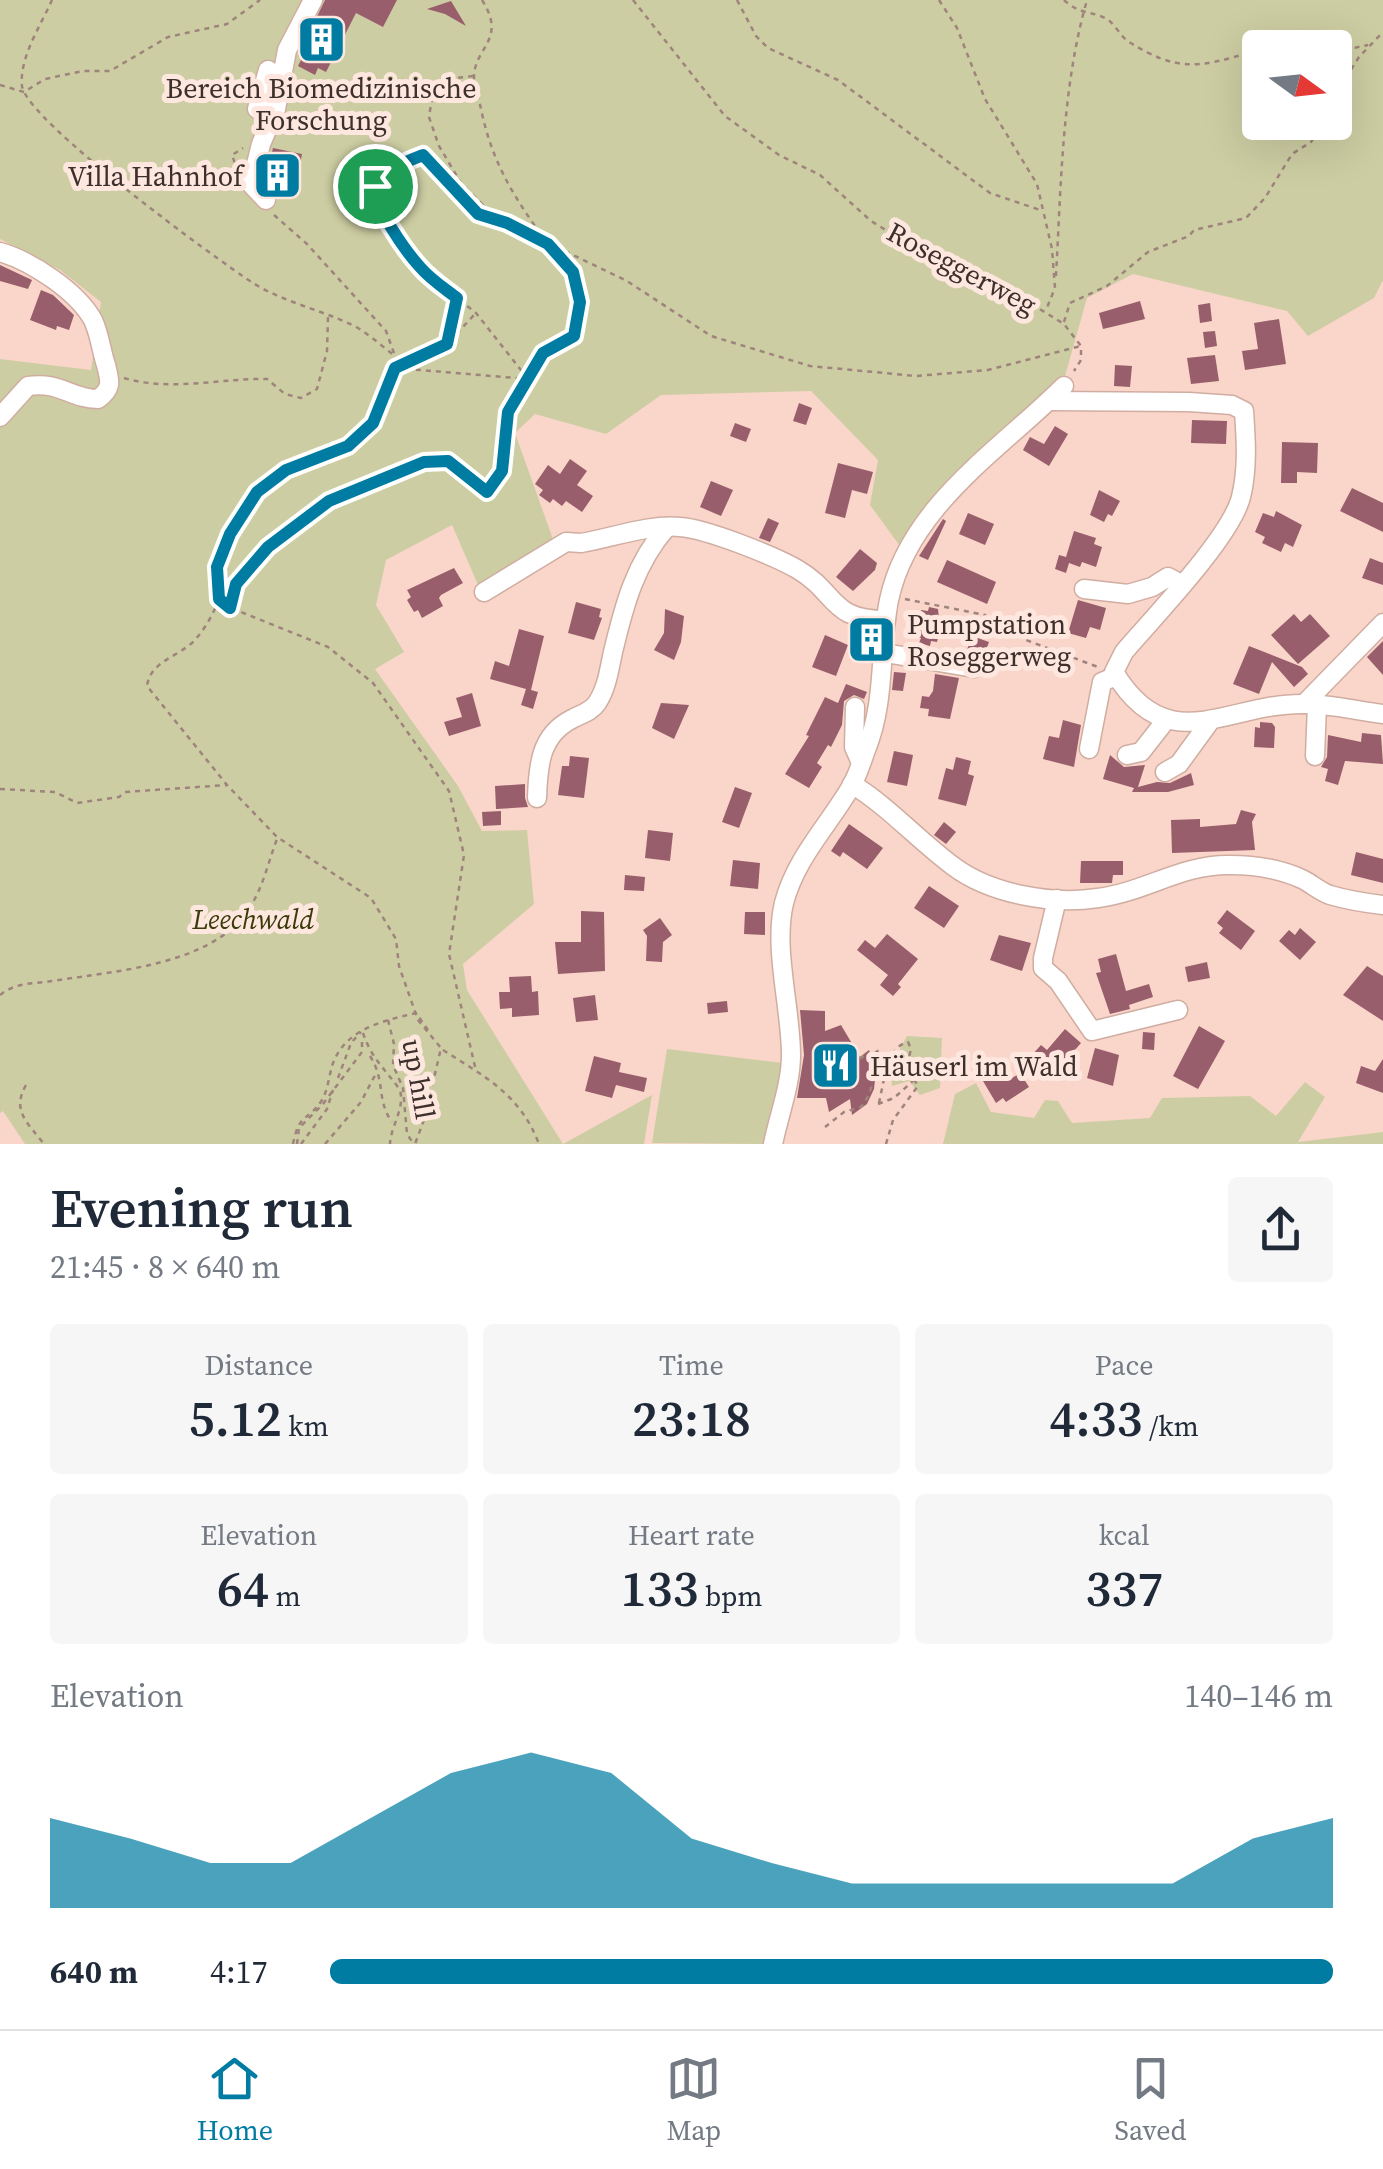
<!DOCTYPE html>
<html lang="en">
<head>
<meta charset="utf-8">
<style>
  body { margin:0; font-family:"Source Serif 4",serif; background:#f6f6f7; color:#1f2937; height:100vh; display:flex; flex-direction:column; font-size:38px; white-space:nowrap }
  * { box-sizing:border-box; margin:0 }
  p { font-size:32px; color:#747a83 }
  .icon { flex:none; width:55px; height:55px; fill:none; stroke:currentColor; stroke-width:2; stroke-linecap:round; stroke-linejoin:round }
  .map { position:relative; height:1144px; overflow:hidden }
  .panel { display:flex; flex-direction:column; background:#fff; flex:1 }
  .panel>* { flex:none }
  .needle { width:65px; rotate:105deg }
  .buttons { position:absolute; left:1242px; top:30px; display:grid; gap:20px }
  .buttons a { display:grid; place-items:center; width:110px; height:110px; border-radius:10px; background:#fff; box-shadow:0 10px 40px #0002; font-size:50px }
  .pin { position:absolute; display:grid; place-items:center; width:85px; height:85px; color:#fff; margin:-42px; border:5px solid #fff; border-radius:50%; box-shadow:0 2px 10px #0007 }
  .round { display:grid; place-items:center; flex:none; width:105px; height:105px; border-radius:10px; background:#f6f6f7 }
  .overview { display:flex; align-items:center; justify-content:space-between; height:170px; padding:0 50px }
  h1 { font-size:55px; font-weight:600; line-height:75px }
  .metrics { display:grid; grid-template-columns:repeat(3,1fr); gap:15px; height:170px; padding:10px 50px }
  .metrics div { display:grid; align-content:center; border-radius:10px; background:#f6f6f7; text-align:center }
  .metrics b { font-size:50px; font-weight:600 }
  .metrics small { font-size:28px; font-weight:400 }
  .metrics p { font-size:28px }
  .chart { height:280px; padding:20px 50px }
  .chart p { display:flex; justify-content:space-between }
  .chart svg { width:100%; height:180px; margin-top:10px; fill:#007ca2; opacity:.7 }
  ul { padding:0 50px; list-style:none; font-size:32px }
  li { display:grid; grid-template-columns:160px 120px 1fr; align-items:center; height:75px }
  li i { height:25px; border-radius:12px; background:#007ca2 }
  .tab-bar { display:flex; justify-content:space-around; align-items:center; height:140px; border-top:2px solid #e0e1e3; background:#fff; font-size:28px; color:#747a83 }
  .tab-bar a { display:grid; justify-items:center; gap:5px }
  .tab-bar .selected { color:#007ca2 }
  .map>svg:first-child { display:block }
  .green { fill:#cdcda3; fill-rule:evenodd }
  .building { fill:#995e6b }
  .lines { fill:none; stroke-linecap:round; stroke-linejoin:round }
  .minor-casing { stroke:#d0ada1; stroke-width:21 }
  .path { stroke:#9e847c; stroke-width:2.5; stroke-dasharray:5 5; stroke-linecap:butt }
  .minor { stroke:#fff; stroke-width:18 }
  .route-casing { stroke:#fff; stroke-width:20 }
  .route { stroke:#007ca2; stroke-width:12 }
  .labels { text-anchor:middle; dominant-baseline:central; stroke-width:10; stroke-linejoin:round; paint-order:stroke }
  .poi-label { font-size:28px; fill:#3d2f2b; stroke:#fde7df; text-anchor:start }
  .street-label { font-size:28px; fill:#3d2f2b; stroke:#fde7df }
  .park-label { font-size:28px; font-style:italic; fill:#3c3b0b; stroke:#fde7df }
</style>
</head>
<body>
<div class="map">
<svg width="1383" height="1144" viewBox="0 0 1383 1144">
  <rect width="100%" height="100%" fill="#fad6ca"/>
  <!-- green -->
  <g class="green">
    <path d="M0 0H1383V280L1374 298 1308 336 1287 311 1133 274 1087 298 1065 376 938 497 900 546 870 505 878 460 811 391 661 395 606 434 535 414 515 433 554 542 479 587 452 525 386 560 376 605 404 652 375 669 458 786 482 831 527 830 534 904 463 964 467 990 563 1144 652 1095 644 1144H25L3 1111 0 1113V359L91 370 101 302 60 270 0 239ZM1260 48H1335V122H1260Z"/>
    <path d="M907 1036 942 1038 940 1088 920 1095 909 1081 892 1086 890 1068Z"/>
    <path d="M667 1049 783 1063 766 1144 652 1143Z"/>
    <path d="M1305 1082 1325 1097 1298 1142 1383 1132V1144H943L955 1094 976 1083 991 1112 1034 1118 1045 1100 1058 1101 1072 1123 1150 1118 1162 1098 1250 1096 1276 1116Z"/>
  </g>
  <!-- building -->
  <g class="building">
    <path d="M325 0H397L383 27 356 13 326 72 318 68 315 75 298 66 302 58 298 56Z"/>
    <path d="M451 1 466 26 445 14 427 9Z"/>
    <path d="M273 148 302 154 295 192 271 188 265 180Z"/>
    <path d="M0 265 32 280 28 289 0 281Z"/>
    <path d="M41 290 53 295 74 315 69 330 57 326 56 330 30 320Z"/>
    <path d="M1140 301 1145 319 1103 329 1099 313Z"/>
    <path d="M1210 303 1212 321 1200 323 1198 305Z"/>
    <path d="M1279 319 1286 364 1245 370 1242 351 1258 349 1254 323Z"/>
    <path d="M1215 331 1217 346 1205 348 1203 332Z"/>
    <path d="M1215 355 1219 381 1191 384 1187 358Z"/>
    <path d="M1115 365 1132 366 1130 387 1114 386Z"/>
    <path d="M799 403 812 408 806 425 793 421Z"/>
    <path d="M1192 420 1227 421 1226 444 1191 443Z"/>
    <path d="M735 423 751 429 746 442 730 436Z"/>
    <path d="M1055 426 1068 434 1049 466 1023 450 1030 437 1044 444Z"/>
    <path d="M1282 442 1318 443 1317 473 1297 472V483H1281Z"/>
    <path d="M570 459 587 471 577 485 593 496 582 512 566 501 562 506 553 499 550 503 539 495 543 490 535 484 548 465 560 474Z"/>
    <path d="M838 463 873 472 867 494 852 490 845 518 825 513Z"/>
    <path d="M711 481 733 490 721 516 700 507Z"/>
    <path d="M1352 488 1383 503V532L1340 511Z"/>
    <path d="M1099 490 1120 501 1112 516 1108 514 1104 522 1090 515Z"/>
    <path d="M1276 511 1302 525 1293 547 1285 543 1281 552 1262 543 1265 537 1255 532 1263 513 1274 517Z"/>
    <path d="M968 513 994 524 985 545 959 534Z"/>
    <path d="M768 518 779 523 770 542 759 538Z"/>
    <path d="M943 519 946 521 928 560 919 556Z"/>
    <path d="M1074 531 1096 538 1094 544 1102 547 1096 567 1082 562 1080 567 1069 563 1066 573 1055 569 1059 555 1066 557Z"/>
    <path d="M860 549 877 563 875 570 853 591 836 577Z"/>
    <path d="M1370 558 1383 563V585L1362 578Z"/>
    <path d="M947 560 996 582 987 604 937 582Z"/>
    <path d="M454 568 463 583 441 595 439 598 443 606 422 618 418 610 414 612 407 600 411 597 407 590Z"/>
    <path d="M1078 600 1106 608 1100 630 1090 627 1086 638 1068 633Z"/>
    <path d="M576 602 601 609 599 617 602 618 594 640 568 633Z"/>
    <path d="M929 607 938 609 939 619 942 620 937 642 931 641 930 646 919 643 921 638 915 636 921 610 928 611Z"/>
    <path d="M665 609 684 616 681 642 674 660 654 650 664 633Z"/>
    <path d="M1294 614 1301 622 1310 614 1330 636 1298 664 1271 635Z"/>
    <path d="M519 629 544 636 531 690 538 692 533 709 521 705 526 689 490 679 495 661 509 666Z"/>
    <path d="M825 635 848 645 836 676 812 667Z"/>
    <path d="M972 636 989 642 984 655 967 650Z"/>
    <path d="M1383 641V675L1367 657Z"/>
    <path d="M1249 646 1302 667 1308 674 1294 687 1272 662 1259 694 1233 684Z"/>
    <path d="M894 672 906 673 903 691 892 690Z"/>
    <path d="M935 674 959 678 950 719 928 716 929 709 920 708 922 696 929 697 933 691Z"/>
    <path d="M846 684 867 692 864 699 854 695 844 701 842 725 831 747 828 745 817 763 822 767 809 788 785 774 809 736 806 735 825 697 838 703Z"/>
    <path d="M472 693 481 726 449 736 444 722 462 717 456 698Z"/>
    <path d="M661 703 689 705 674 739 652 728Z"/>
    <path d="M1063 720 1081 725 1074 767 1043 759 1049 736 1059 738Z"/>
    <path d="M1260 722 1272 723 1275 727 1274 748 1254 747 1255 727 1260 728Z"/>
    <path d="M1362 733 1381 735 1383 764 1345 761 1338 785 1325 781 1328 769 1321 767 1327 757 1328 735 1361 742Z"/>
    <path d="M894 751 913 755 907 786 887 782Z"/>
    <path d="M1110 755 1124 767 1145 765 1138 787 1157 782 1170 783 1191 773 1194 785 1168 792H1132L1134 788 1103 779Z"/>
    <path d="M570 756 589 758 584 798 558 795 562 766H569Z"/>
    <path d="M956 757 971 761 968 774 974 776 966 806 938 799 946 768 953 770Z"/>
    <path d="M525 784V798L528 807 496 809 495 786Z"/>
    <path d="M735 787 752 793 739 828 722 822Z"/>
    <path d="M1241 810 1256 814 1252 822 1255 850 1172 853 1171 820 1200 819V827L1236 824Z"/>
    <path d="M501 811V825L483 826 482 812Z"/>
    <path d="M944 822 956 832 946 844 934 835Z"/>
    <path d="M849 824 883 848 867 869 843 852 840 857 831 851Z"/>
    <path d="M648 830 673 833 670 861 645 858Z"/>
    <path d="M1356 852 1383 859V883L1351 875Z"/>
    <path d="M733 860 760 863 758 889 730 886Z"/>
    <path d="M1081 861H1123V875H1113L1112 883H1080Z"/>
    <path d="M625 875 645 877 644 891 624 890Z"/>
    <path d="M929 886 959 906 944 928 914 908Z"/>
    <path d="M1227 910 1255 931 1241 950 1219 933 1223 928 1217 923Z"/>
    <path d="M581 911 604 912 605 971 558 974 555 942H581Z"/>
    <path d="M745 912H765V935L744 934Z"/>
    <path d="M660 918 672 935 663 942 662 962 646 961 647 936 643 930Z"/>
    <path d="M1300 928 1316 942 1300 960 1279 941 1289 930 1295 935Z"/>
    <path d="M887 934 918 959 898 984 901 987 893 996 880 985 888 975 857 950 865 940 875 948Z"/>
    <path d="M999 935 1031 943 1022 971 990 960Z"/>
    <path d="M1116 954 1126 991 1149 984 1153 997 1129 1005 1130 1009 1110 1014 1096 973 1101 972 1098 959Z"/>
    <path d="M1207 962 1210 978 1188 982 1185 967Z"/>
    <path d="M1367 966 1383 976V1021L1343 995Z"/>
    <path d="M531 976 532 992 538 991 539 1015 512 1017V1008L500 1009 499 992H510L509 977Z"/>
    <path d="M595 995 598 1020 576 1022 573 998Z"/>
    <path d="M727 1001 728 1012 708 1014 707 1003Z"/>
    <path d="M800 1010 825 1011V1031L841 1025 860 1057 869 1050 876 1071 874 1089 867 1104 852 1115 850 1099 829 1112 826 1098H797L804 1055Z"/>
    <path d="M1199 1026 1225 1041 1198 1089 1173 1076Z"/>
    <path d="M1065 1029 1081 1043 1053 1075 1031 1056 1041 1045 1047 1050Z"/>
    <path d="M1143 1032 1155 1033 1154 1050 1142 1049Z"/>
    <path d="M1095 1048 1119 1055 1113 1086 1087 1078Z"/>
    <path d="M594 1056 621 1063 619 1072 647 1078 644 1092 616 1085 612 1098 585 1091Z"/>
    <path d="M1383 1059V1093L1356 1083 1361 1066 1375 1071Z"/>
    <path d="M1003 1070 1009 1080 1020 1073 1029 1087 1006 1102 1003 1098 996 1103 983 1081Z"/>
  </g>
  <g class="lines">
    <defs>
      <g id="minor">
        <path d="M272 116 257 109 268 70 283 80"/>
        <path d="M266 200 251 184 261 144 276 109 287 50 313 0"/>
        <path d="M0 252C31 261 77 291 93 320 100 335 101 350 106 365 110 381 113 388 98 399 71 399 60 381 28 386L0 417"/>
        <path d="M1049 401 1189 402 1232 405 1244 411C1246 440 1248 468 1241 497 1231 537 1154 617 1124 652L1114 672C1168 762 1228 702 1305 704 1331 704 1357 711 1383 714"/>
        <path d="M1084 589 1128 594 1152 587 1168 577 1181 584"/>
        <path d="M484 592 566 542 581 543C612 538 648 524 680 527 707 529 772 555 797 569 838 593 829 620 886 620"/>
        <path d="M885 653 974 668"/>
        <path d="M1304 704 1383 623"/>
        <path d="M855 707 854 747 861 763"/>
        <path d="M1089 749 1102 682 1116 676"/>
        <path d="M1127 755 1141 752 1166 720"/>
        <path d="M1315 756 1317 705"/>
        <path d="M1165 772 1179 764 1211 720"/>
        <path d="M852 784C889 807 918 840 953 866 990 894 1052 905 1098 898 1145 892 1182 864 1230 865 1255 865 1281 869 1304 880 1313 885 1321 892 1330 895 1347 900 1366 903 1383 905"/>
        <path d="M537 798C538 766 540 735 572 719 581 714 591 712 597 703 607 688 609 670 613 652 624 606 635 563 667 527"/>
        <path d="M1057 899 1043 958V968L1058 981 1092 1031 1178 1010"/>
        <path d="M773 1144C779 1115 791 1084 791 1055 791 1008 773 948 784 903 796 857 829 825 852 785 858 774 862 761 866 750 886 701 879 651 889 600 909 506 1000 450 1064 386"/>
      </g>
    </defs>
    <!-- minor casing -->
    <use href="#minor" class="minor-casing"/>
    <!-- path -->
    <g class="path">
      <path d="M52 0C41 25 19 58 22 86 27 121 216 259 253 283 287 304 324 310 358 328 371 336 383 347 395 356"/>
      <path d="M482 0C508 41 473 47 474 79 475 89 479 100 481 109 492 162 513 196 545 240"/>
      <path d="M633 0 725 116 779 155 820 175 871 221 897 237 1004 287 1064 324 1081 346V360L1074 371"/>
      <path d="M737 0 756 36 768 48 838 80 990 193 1043 211"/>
      <path d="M939 0 957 28 985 99 1037 184 1052 249 1055 288 1046 310"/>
      <path d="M1064 0C1080 15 1093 11 1107 19 1116 25 1120 36 1129 42 1177 72 1199 68 1251 52L1260 57"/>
      <path d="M1335 52 1368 45"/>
      <path d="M473 76 449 79 433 92 429 117 439 146 461 183 496 218 627 281 711 336 810 366 916 376 988 370 1081 346"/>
      <path d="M0 85 24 92 45 79 83 71H110L168 37 227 24 260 0"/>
      <path d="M1335 95 1359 57 1383 32"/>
      <path d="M238 172 232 155 243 148"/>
      <path d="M274 215 307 244 386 331 395 356V368L373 423 348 446 285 470 257 492 229 534 217 567 219 599 231 608 328 647 373 683 449 791 464 855 449 954 476 1071"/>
      <path d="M1056 276C1061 186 1062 87 1087 0"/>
      <path d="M1064 322 1070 303 1107 286 1148 252 1189 236 1194 230 1246 218 1265 198 1292 154 1311 142 1324 122"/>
      <path d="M447 342 457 298"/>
      <path d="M396 367 447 344 475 314"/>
      <path d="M396 368 528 379 543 353 574 336C582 290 581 281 550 246"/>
      <path d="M124 378C169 392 222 378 267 379L285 394 301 398 317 389 327 351 328 317"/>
      <path d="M219 599C213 615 205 629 193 642 177 657 150 662 147 686L227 785 277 837 371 898 396 939 399 966 418 1020 441 1048 425 1117 415 1144"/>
      <path d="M905 599 985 615 1026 640 1098 667"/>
      <path d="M231 606C232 599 233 590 236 583 265 528 389 465 448 461L487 493 502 471 507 412 528 379 476 313 421 269 392 229 375 195V186L404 163 423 155 477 214 507 223"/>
      <path d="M0 789 55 792 77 803 119 797 125 792 227 785"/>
      <path d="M0 995C17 981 38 984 59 980 117 971 213 964 248 910 263 889 268 862 277 839"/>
      <path d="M388 1020 394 1044 393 1065 403 1088 407 1134 413 1143"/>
      <path d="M363 1033C371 1058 386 1070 400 1090 405 1109 391 1125 390 1144"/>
      <path d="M443 1050C485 1077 520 1094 539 1144"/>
      <path d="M877 1050 885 1074 879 1103"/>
      <path d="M868 1054 870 1053 877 1060 876 1051"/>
      <path d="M370 1056C386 1081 376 1100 392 1122"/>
      <path d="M338 1078 351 1043 361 1032"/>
      <path d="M26 1085C11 1111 28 1123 44 1144"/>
      <path d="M878 1104 894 1098 914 1080 907 1065 911 1049 908 1042C895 1045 890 1058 884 1070"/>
      <path d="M825 1127 844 1112 861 1107C874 1091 876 1073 866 1055L850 1064"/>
      <path d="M293 1144C299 1112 309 1121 322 1100 328 1090 329 1075 333 1063 347 1028 383 1021 416 1013L428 1030"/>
      <path d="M297 1144 299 1128 323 1104 362 1052V1037"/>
      <path d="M301 1144 327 1109 333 1090"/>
      <path d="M325 1144 361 1102 374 1077 379 1074"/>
      <path d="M886 1144 893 1120 918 1086 915 1081"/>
    </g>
    <!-- minor -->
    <use href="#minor" class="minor"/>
  </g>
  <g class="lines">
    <defs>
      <path id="route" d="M423 155 478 214 507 223 548 244 573 272 580 302 574 336 543 353 508 412 502 471 487 492 448 461 424 462 329 501 268 547 236 584 230 608 219 599 217 567 230 534 257 492 286 470 348 446 373 423 395 368 447 344 457 298C444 288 430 279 420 267 408 254 369 201 376 185 382 170 410 160 423 155Z"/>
    </defs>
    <!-- route casing -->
    <use href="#route" class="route-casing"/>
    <!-- route -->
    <use href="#route" class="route"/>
  </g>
  <!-- icons -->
  <defs>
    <symbol id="building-square" viewBox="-11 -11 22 22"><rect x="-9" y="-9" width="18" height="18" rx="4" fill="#007ca2" stroke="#fde7df"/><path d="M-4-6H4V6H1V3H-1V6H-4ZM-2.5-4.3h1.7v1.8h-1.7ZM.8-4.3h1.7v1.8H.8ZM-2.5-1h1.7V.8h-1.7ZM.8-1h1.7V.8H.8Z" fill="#fff"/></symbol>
    <symbol id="restaurant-square" viewBox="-11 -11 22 22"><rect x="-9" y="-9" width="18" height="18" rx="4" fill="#007ca2" stroke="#fde7df"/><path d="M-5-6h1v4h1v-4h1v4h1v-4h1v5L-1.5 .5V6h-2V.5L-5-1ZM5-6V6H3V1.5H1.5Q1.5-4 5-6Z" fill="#fff"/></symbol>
  </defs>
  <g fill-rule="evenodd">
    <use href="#building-square" x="294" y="12" width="55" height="55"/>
    <use href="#building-square" x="250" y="148" width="55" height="55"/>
    <use href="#building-square" x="844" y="612" width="55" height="55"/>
    <use href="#restaurant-square" x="808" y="1038" width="55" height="55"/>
  </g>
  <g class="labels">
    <!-- poi labels -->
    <g class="poi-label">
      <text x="321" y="88" text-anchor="middle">Bereich Biomedizinische<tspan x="321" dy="32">Forschung</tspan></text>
      <text x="243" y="176" text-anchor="end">Villa Hahnhof</text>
      <text x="907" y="624">Pumpstation<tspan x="907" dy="32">Roseggerweg</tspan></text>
      <text x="870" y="1066">Häuserl im Wald</text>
    </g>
    <!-- street labels -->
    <g class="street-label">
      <text transform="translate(962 268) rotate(28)">Roseggerweg</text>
      <text transform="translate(419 1079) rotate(80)">up hill</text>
    </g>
    <!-- park labels -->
    <g class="park-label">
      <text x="253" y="919">Leechwald</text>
    </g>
  </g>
</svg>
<div class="buttons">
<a><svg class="needle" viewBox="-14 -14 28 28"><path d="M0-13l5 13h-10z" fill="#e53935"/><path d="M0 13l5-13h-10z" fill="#747a83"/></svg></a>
</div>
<div class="pin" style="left:375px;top:186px;background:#1e9e55"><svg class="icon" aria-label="arrive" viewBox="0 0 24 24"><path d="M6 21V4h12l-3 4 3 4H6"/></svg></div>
</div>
<section class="panel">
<div class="overview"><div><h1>Evening run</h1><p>21:45 · 8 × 640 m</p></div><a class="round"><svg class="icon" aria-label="share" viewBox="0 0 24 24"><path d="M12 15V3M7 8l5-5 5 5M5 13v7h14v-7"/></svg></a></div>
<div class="metrics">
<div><p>Distance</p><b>5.12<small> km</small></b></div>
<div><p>Time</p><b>23:18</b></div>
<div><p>Pace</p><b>4:33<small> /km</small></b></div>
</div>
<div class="metrics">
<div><p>Elevation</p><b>64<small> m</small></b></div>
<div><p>Heart rate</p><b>133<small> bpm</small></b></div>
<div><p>kcal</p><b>337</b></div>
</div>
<div class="chart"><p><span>Elevation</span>140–146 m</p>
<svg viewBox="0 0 160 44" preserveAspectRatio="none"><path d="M0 44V22L10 27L20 33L30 33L40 22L50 11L60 6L70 11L80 27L90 33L100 38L110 38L120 38L130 38L140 38L150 27L160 22V44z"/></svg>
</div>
<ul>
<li><b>640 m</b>4:17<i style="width:100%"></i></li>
</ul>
</section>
<nav class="tab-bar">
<a class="selected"><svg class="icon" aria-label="home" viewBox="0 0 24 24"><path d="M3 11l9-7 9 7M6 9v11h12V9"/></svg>Home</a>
<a><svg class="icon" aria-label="map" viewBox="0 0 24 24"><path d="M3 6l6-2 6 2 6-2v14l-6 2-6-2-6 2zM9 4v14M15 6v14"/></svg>Map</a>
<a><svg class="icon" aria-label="saved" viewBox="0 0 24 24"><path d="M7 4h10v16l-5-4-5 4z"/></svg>Saved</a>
</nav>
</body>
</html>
